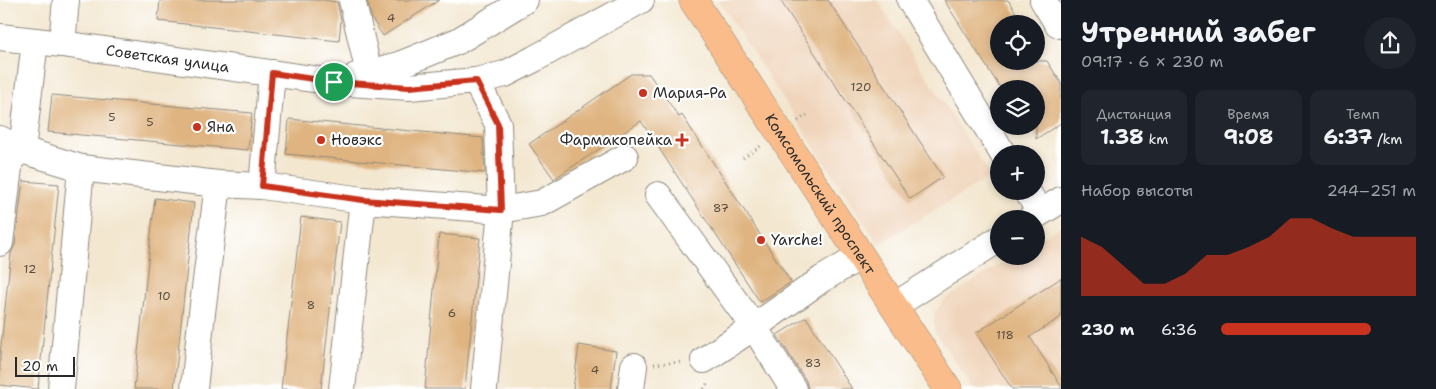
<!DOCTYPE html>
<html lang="ru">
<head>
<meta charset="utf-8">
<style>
  body { margin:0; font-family:"Shantell Sans",sans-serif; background:#20242c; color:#f1f3f6; height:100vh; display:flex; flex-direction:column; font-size:19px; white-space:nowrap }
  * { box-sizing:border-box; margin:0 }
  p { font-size:16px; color:#9ea1a6 }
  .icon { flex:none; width:28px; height:28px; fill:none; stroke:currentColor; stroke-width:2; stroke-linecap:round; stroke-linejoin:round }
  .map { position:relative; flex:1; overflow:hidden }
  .drawer { display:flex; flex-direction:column; background:#171b24; width:375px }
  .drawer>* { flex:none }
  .buttons { position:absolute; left:990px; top:15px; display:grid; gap:10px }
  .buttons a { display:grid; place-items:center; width:55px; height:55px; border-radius:50%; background:#171b24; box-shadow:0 2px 8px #0003; font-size:25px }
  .scale { position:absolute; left:15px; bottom:12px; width:60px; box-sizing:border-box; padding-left:5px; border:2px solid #2b2b2b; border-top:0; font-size:14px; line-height:18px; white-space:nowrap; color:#2b2b2b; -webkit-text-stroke:4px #fff; paint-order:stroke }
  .pin { position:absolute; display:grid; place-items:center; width:42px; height:42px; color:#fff; margin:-21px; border:2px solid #fff; border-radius:50%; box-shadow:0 1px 5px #0007 }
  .round { display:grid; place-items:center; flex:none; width:52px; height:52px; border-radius:26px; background:#20242c }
  .overview { display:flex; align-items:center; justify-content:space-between; height:85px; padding:0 20px }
  h1 { font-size:28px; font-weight:700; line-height:38px }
  .metrics { display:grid; grid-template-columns:repeat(3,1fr); gap:8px; height:85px; padding:5px 20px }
  .metrics div { display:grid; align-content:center; border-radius:10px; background:#20242c; text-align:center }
  .metrics b { font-size:21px; font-weight:700 }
  .metrics small { font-size:14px; font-weight:400 }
  .metrics p { font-size:14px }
  .chart { height:140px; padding:10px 20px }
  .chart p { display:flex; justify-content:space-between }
  .chart svg { width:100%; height:90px; margin-top:5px; fill:#c8321e; opacity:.7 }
  ul { padding:0 20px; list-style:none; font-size:16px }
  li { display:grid; grid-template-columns:80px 60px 1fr; align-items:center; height:38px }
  li i { height:12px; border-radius:6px; background:#c8321e }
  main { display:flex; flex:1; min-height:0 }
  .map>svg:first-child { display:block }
  .built { fill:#f0d5bc }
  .building { fill:#dfb480 }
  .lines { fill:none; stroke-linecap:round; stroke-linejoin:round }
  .minor-casing { stroke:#8f897e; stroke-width:28 }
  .major-casing { stroke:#8f897e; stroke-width:29 }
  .path { stroke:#8f897e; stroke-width:3; stroke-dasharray:1 4; stroke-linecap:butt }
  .minor { stroke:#fff; stroke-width:26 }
  .major { stroke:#fabc8b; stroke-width:28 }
  .route-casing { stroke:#fff; stroke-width:10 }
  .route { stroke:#c8321e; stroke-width:6 }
  .poi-dot { fill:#c8321e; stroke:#fff; stroke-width:2 }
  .labels { text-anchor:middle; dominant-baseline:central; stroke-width:4.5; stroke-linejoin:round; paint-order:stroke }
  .number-label { font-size:12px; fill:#584d40 }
  .street-label { font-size:15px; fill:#2b2b2b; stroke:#fff }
  .poi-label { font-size:15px; fill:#2b2b2b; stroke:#fff; text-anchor:start }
</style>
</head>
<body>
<main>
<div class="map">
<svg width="1061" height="389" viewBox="0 0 1061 389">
  <rect width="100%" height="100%" fill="#fff"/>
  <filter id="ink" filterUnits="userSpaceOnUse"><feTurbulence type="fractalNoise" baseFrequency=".02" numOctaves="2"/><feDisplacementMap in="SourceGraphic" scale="10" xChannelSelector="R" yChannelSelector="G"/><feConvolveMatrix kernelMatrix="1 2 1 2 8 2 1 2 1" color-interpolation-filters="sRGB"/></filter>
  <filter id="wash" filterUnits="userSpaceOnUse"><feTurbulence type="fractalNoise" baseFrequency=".0096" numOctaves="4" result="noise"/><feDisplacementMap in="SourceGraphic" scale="20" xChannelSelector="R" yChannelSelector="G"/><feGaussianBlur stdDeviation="1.12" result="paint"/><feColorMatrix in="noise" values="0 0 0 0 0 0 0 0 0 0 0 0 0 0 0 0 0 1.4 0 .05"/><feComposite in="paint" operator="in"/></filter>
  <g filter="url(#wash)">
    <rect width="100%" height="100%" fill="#f3e7d0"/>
    <!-- built -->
    <g class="built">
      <path d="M718 0H877L991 176 908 226 879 245Z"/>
      <path d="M1061 226V389H973L934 330V314L945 299 1013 256H1036V241Z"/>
    </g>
    <g id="blocks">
      <!-- building -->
      <g class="building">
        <path d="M160 0H323L337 2 341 20 339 41 158 21Z"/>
        <path d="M367 0H439L383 36 372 19Z"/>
        <path d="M780 0H828L943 177 910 199Z"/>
        <path d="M944 0H1008L1023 24H999V61H1047L1061 83V123L1036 139V89H1001Z"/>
        <path d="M631 74H649L679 117 682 115 791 282 760 302 641 121 554 179 529 144Z"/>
        <path d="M52 95 252 113 248 150 48 132Z"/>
        <path d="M289 119 483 138 485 173 286 154Z"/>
        <path d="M23 181 59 184 38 389 0 385V354L11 253 15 245Z"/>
        <path d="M155 198 194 203 174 389H134Z"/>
        <path d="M301 217 340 222 321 389H281Z"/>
        <path d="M439 234 480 238 465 389H425Z"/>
        <path d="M1061 278V317L1030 337 1061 386V389H1012L976 333Z"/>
        <path d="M806 317 852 389H808L806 381 777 335Z"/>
        <path d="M579 345 616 351 611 389H573Z"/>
      </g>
    </g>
  </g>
  <g filter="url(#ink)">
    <use href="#blocks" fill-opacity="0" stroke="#8f897e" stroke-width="1"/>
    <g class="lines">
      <defs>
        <g id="minor">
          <path d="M352 0 369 73"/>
          <path d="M910 0 1003 154"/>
          <path d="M1043 0 1057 23 1061 25"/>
          <path id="s1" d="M0 37 62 44 334 82 409 87 476 81 505 74 534 59 641 0"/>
          <path d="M62 44 66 0"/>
          <path d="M356 76 399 65 458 41 525 0"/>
          <path d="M476 81 498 124 501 210 484 389"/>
          <path d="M0 139 22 150 81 168 218 184 262 186 363 200 501 210 542 203 625 157"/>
          <path d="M262 186 272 73"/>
          <path d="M1027 191 1040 212"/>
          <path d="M658 195 754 327 793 389"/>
          <path d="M1030 219 1061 200"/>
          <path d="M0 243 10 159 22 150 35 41"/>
          <path d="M894 306 999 239"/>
          <path d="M704 360 754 327 822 279 861 256"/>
          <path d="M61 389 81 168"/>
          <path d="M194 389 201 321 218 184"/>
          <path d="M342 389 363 200"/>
          <path d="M631 389 634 366"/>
        </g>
        <g id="major">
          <path id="s2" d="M693 0 948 389"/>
        </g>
      </defs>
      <!-- minor casing -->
      <use href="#minor" class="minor-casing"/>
      <!-- major casing -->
      <use href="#major" class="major-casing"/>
      <!-- path -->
      <g class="path">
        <path d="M798 121 807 115"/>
        <path d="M743 158 762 145"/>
        <path d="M654 364 683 362"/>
        <path d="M704 389 709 381"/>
      </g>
      <!-- minor -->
      <use href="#minor" class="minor"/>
      <!-- major -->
      <use href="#major" class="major"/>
    </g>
  </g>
  <g class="lines" filter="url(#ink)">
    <defs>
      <path id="route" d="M272 73 334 82 409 87 476 81 498 124 501 210 363 200 262 186Z"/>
    </defs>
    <!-- route casing -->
    <use href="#route" class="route-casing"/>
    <!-- route -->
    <use href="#route" class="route"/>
  </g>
  <!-- markers -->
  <g class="poi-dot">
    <circle cx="643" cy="93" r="5"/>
    <circle cx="197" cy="127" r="5"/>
    <circle cx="321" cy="140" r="5"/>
    <path d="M679.5 132.5h5v5h5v5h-5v5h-5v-5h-5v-5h5z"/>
    <circle cx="761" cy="240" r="5"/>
  </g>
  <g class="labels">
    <!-- number labels -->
    <g class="number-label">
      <text x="391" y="18">4</text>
      <text x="861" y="87">120</text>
      <text x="112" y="117">5</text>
      <text x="150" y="122">5</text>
      <text x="721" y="208">87</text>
      <text x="30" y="269">12</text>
      <text x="164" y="296">10</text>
      <text x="311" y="305">8</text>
      <text x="452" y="313">6</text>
      <text x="1005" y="335">118</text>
      <text x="813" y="363">83</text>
      <text x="595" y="370">4</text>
    </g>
    <!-- street labels -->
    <g class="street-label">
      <text stroke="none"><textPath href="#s1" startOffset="169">Советская улица</textPath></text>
      <text stroke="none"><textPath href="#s2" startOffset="232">Комсомольский проспект</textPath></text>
    </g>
    <!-- poi labels -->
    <g class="poi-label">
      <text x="653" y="93">Мария-Ра</text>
      <text x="207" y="127">Яна</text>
      <text x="331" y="140">Новэкс</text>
      <text x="672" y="140" text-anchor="end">Фармакопейка</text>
      <text x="771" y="240">Yarche!</text>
    </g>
  </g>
</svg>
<div class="buttons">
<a><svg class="icon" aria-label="locate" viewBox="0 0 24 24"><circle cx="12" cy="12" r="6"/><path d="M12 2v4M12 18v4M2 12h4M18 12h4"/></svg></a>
<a><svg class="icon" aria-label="layers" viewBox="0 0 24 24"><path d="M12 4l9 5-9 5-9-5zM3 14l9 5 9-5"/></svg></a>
<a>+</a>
<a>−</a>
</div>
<div class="scale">20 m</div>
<div class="pin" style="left:334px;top:82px;background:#1e9e55"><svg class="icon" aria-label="arrive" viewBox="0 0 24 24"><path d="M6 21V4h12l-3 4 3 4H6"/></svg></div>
</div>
<section class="drawer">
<div class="overview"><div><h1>Утренний забег</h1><p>09:17 · 6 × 230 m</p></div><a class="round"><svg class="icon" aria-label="share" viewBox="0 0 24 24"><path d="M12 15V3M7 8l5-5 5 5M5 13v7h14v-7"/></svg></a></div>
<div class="metrics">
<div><p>Дистанция</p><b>1.38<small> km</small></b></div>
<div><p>Время</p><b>9:08</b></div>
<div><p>Темп</p><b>6:37<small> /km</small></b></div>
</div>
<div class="chart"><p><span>Набор высоты</span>244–251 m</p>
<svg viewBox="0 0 160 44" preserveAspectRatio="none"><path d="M0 44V15L10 20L20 29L30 38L40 38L50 33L60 24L70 24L80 20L90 15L100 6L110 6L120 11L130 15L140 15L150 15L160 15V44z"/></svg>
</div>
<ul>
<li><b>230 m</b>6:36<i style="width:77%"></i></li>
</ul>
</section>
</main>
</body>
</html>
